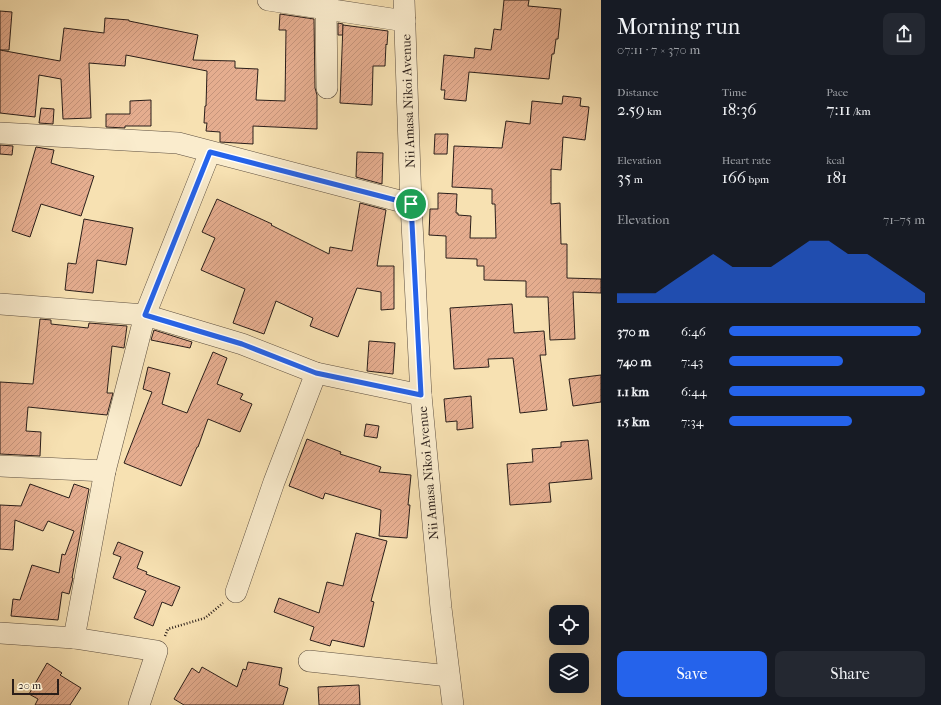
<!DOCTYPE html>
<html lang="en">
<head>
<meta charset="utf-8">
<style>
  body { margin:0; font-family:"IM FELL French Canon",serif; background:#242831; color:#f1f3f6; height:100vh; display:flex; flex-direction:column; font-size:15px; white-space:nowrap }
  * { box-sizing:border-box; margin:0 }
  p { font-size:13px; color:#9ea1a6 }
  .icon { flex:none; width:22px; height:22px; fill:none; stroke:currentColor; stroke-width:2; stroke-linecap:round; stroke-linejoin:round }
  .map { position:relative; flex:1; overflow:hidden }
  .panel { display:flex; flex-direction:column; background:#171b24; width:340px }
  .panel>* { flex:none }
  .buttons { position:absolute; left:549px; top:605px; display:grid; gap:8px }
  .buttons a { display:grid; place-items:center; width:40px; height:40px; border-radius:8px; background:#171b24; box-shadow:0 4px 16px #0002; font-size:20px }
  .scale { position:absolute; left:12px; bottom:10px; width:47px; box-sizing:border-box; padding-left:4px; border:2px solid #2a1e1a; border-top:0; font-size:11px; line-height:14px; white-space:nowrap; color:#2a1e1a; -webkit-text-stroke:3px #faeccd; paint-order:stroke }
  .pin { position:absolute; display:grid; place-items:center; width:34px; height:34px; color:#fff; margin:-17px; border:2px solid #fff; border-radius:50%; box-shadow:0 1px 4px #0007 }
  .round { display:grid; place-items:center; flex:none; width:42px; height:42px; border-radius:8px; background:#242831 }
  .summary { display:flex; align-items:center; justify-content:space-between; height:68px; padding:0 16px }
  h1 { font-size:22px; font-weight:600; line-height:30px }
  .metrics { display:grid; grid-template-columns:repeat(3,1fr); gap:6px; height:68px; padding:4px 16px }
  .metrics div { display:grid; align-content:center }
  .metrics b { font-size:17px; font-weight:600 }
  .metrics small { font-size:11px; font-weight:400 }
  .metrics p { font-size:11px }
  .chart { height:112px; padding:8px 16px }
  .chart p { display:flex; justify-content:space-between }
  .chart svg { width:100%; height:72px; margin-top:4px; fill:#2563eb; opacity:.7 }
  .cta { display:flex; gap:8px; margin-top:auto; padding:8px 16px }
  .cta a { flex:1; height:46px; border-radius:8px; background:#2563eb; color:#fff; font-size:16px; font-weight:600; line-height:46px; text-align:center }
  .cta a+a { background:#242831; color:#f1f3f6 }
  ul { padding:0 16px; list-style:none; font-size:13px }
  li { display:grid; grid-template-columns:64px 48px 1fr; align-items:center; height:30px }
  li i { height:10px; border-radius:5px; background:#2563eb }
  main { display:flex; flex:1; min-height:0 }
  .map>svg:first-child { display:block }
  .building { fill:url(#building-hatch); stroke:#2a1e1a }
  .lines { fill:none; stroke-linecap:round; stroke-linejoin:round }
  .minor-casing { stroke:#5d4f40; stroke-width:22 }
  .path { stroke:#2a1e1a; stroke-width:2.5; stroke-dasharray:1 2; stroke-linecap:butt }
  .minor { stroke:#faeccd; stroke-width:21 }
  .route-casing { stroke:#fff; stroke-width:8 }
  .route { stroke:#2563eb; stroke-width:5 }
  .labels { text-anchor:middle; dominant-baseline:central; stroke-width:3.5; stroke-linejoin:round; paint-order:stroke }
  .street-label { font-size:13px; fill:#2a1e1a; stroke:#faeccd }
</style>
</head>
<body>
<main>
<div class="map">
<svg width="601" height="705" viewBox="0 0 601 705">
  <defs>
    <pattern id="building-hatch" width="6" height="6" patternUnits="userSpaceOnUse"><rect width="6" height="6" fill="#e5ad8f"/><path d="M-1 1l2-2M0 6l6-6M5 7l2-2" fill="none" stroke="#c5947b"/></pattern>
  </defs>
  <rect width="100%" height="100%" fill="#f7e1b2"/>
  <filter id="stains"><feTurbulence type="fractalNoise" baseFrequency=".005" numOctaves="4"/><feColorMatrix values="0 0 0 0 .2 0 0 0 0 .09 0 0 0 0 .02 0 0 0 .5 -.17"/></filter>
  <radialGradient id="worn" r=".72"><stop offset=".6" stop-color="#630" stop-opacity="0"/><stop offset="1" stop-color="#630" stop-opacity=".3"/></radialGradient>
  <!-- building -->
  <g class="building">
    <path d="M504 0H529L528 6 561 9 558 39H556L554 54H552L549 79 469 72 466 101 444 99 445 90H441L444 55 474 58 475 48 491 50 494 29 501 30Z"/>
    <path d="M0 11 12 12 9 50H0Z"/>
    <path d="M280 14 314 19 315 88 317 95V129L253 126V144L220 142V132L206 131 207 123H204L205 106H206L207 71 126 55 125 66 89 63 91 118 63 119 61 79 39 75 35 117 0 113V50L60 61 64 28 104 33 105 18 129 20V21L198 35 193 60 235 61V68L258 69 256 100 285 101 286 30H279Z"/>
    <path d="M338 23 343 24V35H338Z"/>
    <path d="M343 25 388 31 387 45 386 44 385 66H373L372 105 340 103Z"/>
    <path d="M563 96 581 98 580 106 589 107 585 140 563 137 561 170 551 169V204L560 203 561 244H567V278L601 279V293L573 292 575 339 550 340 548 297H526V281L484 280V266H477V259L446 258V236L429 235 430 209H438V193L457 194 456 213H458V215L471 216 470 238H496L495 204H492V189L452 187 454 146 502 148 506 121 530 124 532 101 562 104Z"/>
    <path d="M151 100V126H125V128L106 127V114H130V101Z"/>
    <path d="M41 108 54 109 53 124 39 123Z"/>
    <path d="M435 134H448L447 154H434Z"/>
    <path d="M0 145 13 146 12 155 0 154Z"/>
    <path d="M36 147 54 150 51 163 94 176 81 216 41 204 30 237 12 231Z"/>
    <path d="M357 152 383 153 382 184 356 177Z"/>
    <path d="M217 199 272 224 271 225 329 254 330 247 352 251 360 203 386 210 377 266H394V309L381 310V292L357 288 338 337 310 326 313 318 276 301 264 334 233 323 245 289 201 270 215 238 202 232Z"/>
    <path d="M84 219 133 228 126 265 97 260 93 293 65 290 68 263 76 264Z"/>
    <path d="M512 304 514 333 544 331 546 355H540L547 410 520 413 513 358 488 359 489 367 454 369 450 308Z"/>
    <path d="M40 319 51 320V324L88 328 89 323 127 326 124 348 112 346 107 393H113L107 415 28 407 26 431 41 432 40 456 0 454V382L33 384Z"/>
    <path d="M154 330 192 342 190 348 151 340Z"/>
    <path d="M369 341 395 343 393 374 367 371Z"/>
    <path d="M213 352 227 358 217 384 243 394 240 399 252 404 240 432 208 419 198 447H197L181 486 124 463 152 392 143 389 148 367 170 373 162 404 187 413Z"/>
    <path d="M601 375V402L573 406 569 379Z"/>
    <path d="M471 396 473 428 457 430V421L446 422 444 399Z"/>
    <path d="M366 424 379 426 377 438 364 436Z"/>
    <path d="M307 439 341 452 340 454 381 467 379 472 411 475 408 505H410L407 538 379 536 381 510 325 493 323 499 289 486Z"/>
    <path d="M588 440 592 479 549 483 551 502 510 505 507 464 533 462 532 449 561 447V442Z"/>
    <path d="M30 484 69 498 74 484 89 489 72 578H73L69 594 62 592 58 620 11 616 13 599 20 600 32 565 59 573 62 554 65 555 74 531 48 521 43 531 15 520 13 550 0 549V505L21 506Z"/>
    <path d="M356 533 387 541 371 601 374 602 364 647 332 640 330 646 310 640 314 627 274 612 279 598 319 613 327 582 343 586Z"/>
    <path d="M118 542 143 552 137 568 147 572 146 574 180 587 172 606 162 602 153 626 134 618 146 591 113 578 121 557 113 554Z"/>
    <path d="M248 662 282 668 279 685 288 688 283 705H184L174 699 192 668 199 673 202 667 237 687 243 669 246 670Z"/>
    <path d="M47 663 62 673 60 675 81 688 70 705H35L38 699 29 694Z"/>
    <path d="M359 685 360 705H319L318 687Z"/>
  </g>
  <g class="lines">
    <defs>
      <g id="minor">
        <path d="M268 0 405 21"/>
        <path d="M404 0 411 204 421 395 441 608 453 705"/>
        <path d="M326 9 327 88"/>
        <path d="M0 133 178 143 411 204"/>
        <path d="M0 304 145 315 242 344 316 373 421 395"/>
        <path d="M0 466 105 471"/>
        <path d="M236 592 274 482 316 373"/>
        <path d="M0 633 74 638 157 651 139 705"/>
        <path d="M74 638 105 471 145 315 210 152"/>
        <path d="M309 661 449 676"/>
      </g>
    </defs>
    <!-- minor casing -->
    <use href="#minor" class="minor-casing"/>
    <!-- path -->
    <path class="path" d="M165 636 168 629 205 618 223 603"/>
    <!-- minor -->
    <use href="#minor" class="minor"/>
  </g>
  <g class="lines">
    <defs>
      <path id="route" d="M210 152 411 204 421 395 316 373 242 344 145 315Z"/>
    </defs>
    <!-- route casing -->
    <use href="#route" class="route-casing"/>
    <!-- route -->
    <use href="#route" class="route"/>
  </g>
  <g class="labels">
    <!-- street labels -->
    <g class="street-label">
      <text transform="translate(408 101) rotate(-92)">Nii Amasa Nikoi Avenue</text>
      <text transform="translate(428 473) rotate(-95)">Nii Amasa Nikoi Avenue</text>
    </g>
  </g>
  <rect width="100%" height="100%" filter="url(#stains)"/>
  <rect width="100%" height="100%" fill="url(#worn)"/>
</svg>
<div class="buttons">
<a><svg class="icon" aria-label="locate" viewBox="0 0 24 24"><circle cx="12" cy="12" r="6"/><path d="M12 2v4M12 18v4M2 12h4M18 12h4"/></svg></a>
<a><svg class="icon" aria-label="layers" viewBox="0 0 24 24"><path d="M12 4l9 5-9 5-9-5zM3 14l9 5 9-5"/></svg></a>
</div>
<div class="scale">20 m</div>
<div class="pin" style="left:411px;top:204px;background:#1e9e55"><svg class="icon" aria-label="arrive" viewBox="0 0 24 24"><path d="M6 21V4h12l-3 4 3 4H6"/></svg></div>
</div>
<section class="panel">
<div class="summary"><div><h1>Morning run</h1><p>07:11 · 7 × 370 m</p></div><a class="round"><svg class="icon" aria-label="share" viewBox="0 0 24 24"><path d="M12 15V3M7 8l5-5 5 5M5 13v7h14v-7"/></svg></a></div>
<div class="metrics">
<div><p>Distance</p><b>2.59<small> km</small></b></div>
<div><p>Time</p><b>18:36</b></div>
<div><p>Pace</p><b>7:11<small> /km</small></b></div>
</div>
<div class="metrics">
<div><p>Elevation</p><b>35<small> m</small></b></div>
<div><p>Heart rate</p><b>166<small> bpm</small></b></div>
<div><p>kcal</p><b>181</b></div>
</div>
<div class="chart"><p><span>Elevation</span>71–75 m</p>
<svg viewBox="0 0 160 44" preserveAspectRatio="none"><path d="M0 44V38L10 38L20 38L30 30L40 22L50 14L60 22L70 22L80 22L90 14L100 6L110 6L120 14L130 14L140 22L150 30L160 38V44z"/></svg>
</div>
<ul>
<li><b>370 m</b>6:46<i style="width:98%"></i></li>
<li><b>740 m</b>7:43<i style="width:58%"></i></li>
<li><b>1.1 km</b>6:44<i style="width:100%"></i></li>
<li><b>1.5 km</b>7:34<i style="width:63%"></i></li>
</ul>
<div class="cta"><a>Save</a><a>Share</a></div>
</section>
</main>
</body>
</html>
